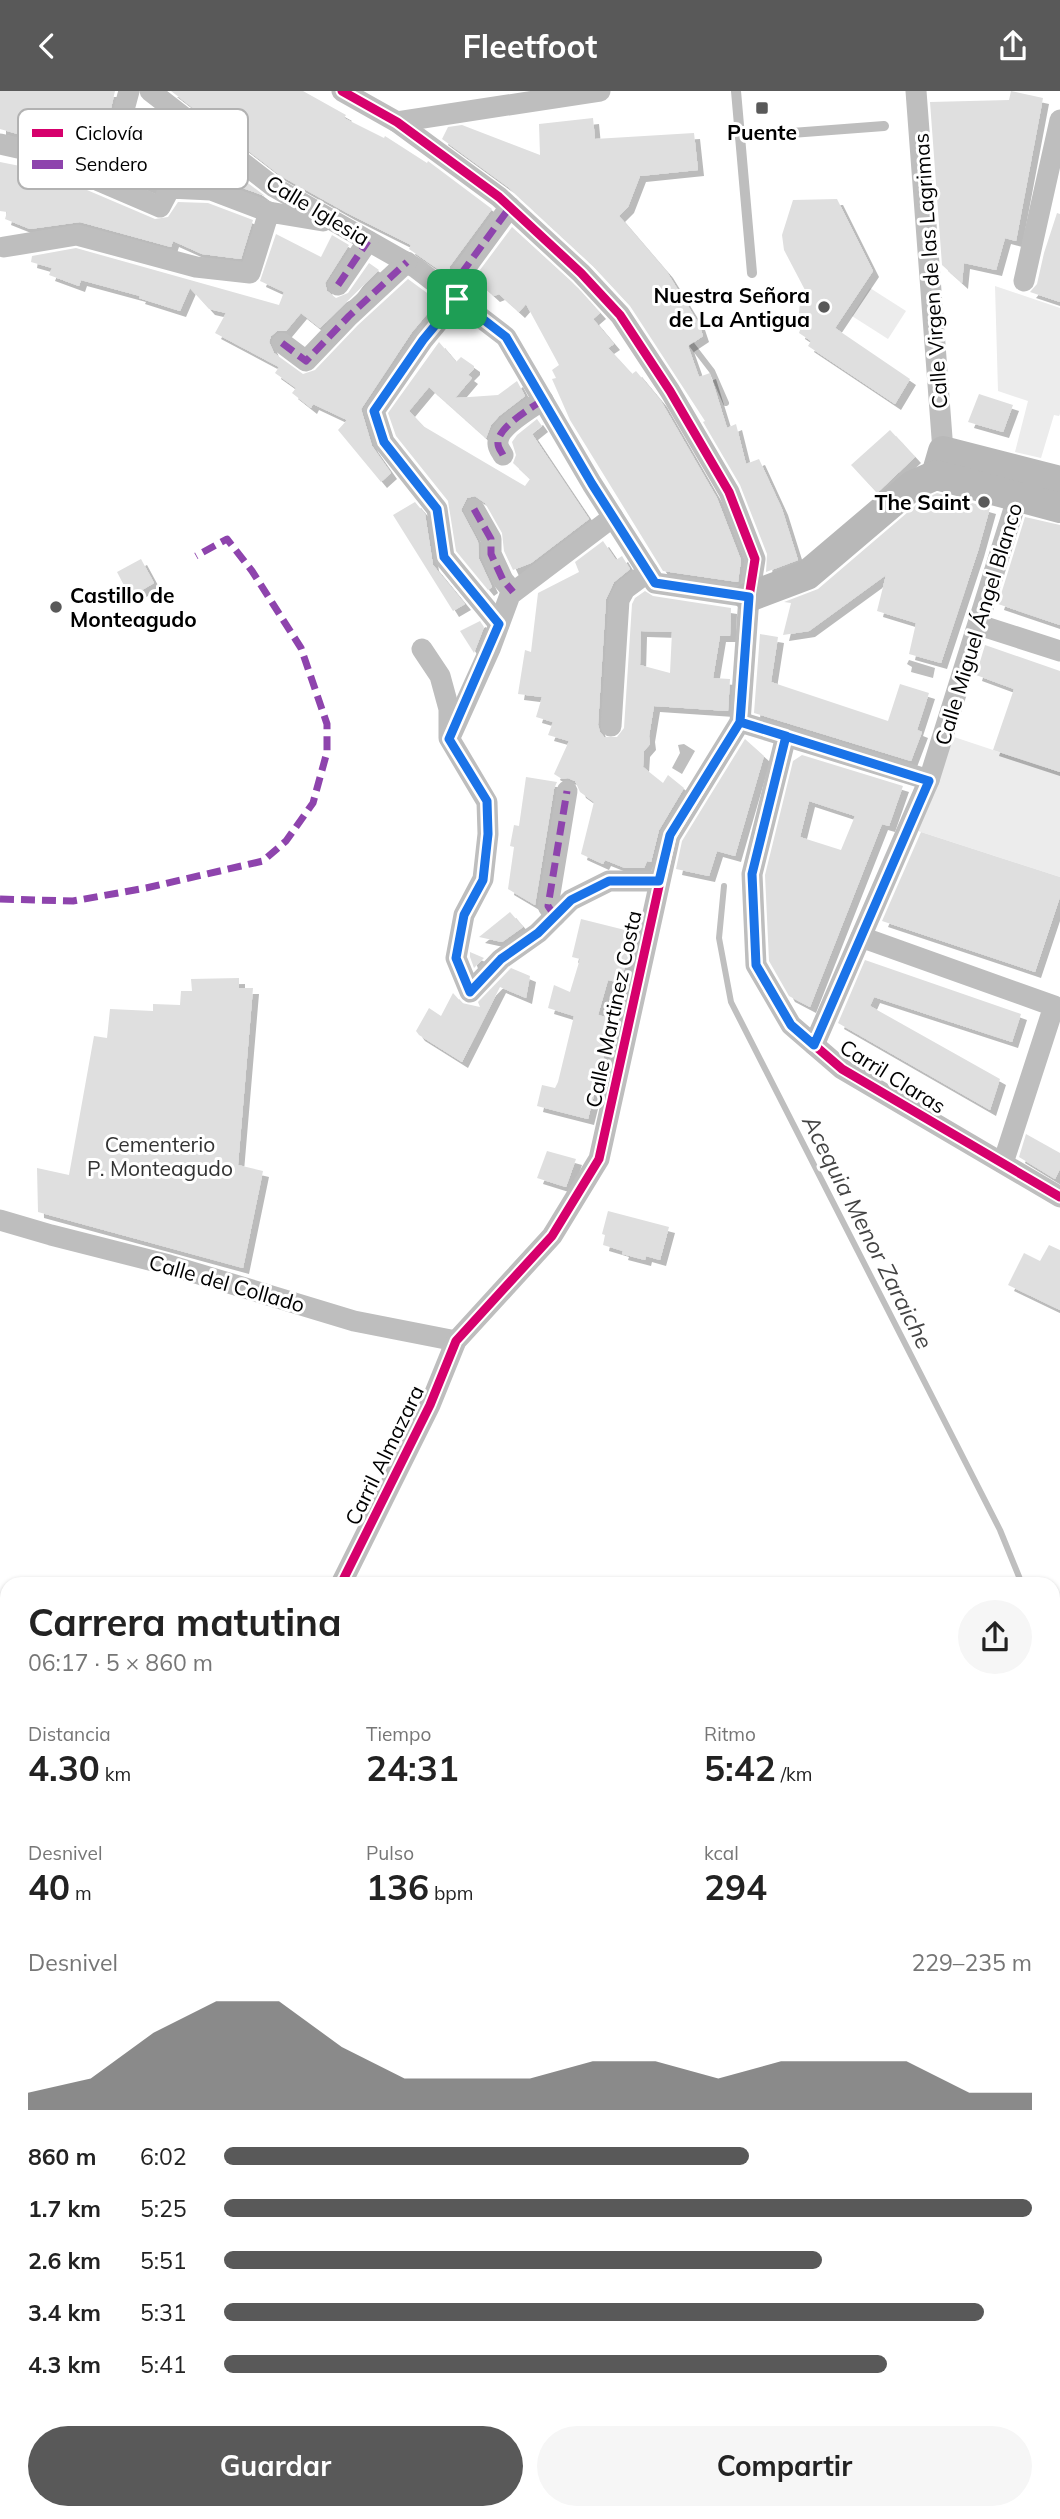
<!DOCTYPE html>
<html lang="es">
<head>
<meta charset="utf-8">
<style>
  body { margin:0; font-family:Mulish,sans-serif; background:#f6f6f6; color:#222; height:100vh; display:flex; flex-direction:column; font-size:26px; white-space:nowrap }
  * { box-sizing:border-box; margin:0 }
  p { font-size:23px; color:#767676 }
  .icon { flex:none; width:38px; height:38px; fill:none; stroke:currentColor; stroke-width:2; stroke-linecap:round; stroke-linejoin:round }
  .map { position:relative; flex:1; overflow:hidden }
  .panel { position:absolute; left:0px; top:1486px; width:1060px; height:943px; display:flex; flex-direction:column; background:#fff; border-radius:21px 21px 0 0; box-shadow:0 2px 5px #0004 }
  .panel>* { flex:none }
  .pin { position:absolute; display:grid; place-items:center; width:60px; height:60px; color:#fff; margin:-30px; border-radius:14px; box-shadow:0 4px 10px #0006 }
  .round { display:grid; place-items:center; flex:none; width:74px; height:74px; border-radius:37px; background:#f6f6f6 }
  .head { display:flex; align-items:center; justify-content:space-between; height:119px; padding:0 28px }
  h1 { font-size:38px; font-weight:700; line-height:52px }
  .stats { display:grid; grid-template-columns:repeat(3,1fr); gap:10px; height:119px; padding:7px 28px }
  .stats div { display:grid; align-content:center }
  .stats b { font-size:35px; font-weight:700 }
  .stats small { font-size:19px; font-weight:400 }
  .stats p { font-size:19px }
  .chart { height:196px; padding:14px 28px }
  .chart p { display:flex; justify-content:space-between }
  .chart svg { width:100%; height:126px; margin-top:7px; fill:#595959; opacity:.7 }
  .action { display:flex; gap:14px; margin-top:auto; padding:14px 28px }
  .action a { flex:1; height:80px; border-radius:42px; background:#595959; color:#fff; font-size:28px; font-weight:700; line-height:80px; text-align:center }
  .action a+a { background:#f6f6f6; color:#222 }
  ul { padding:0 28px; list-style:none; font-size:23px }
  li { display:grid; grid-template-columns:112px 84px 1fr; align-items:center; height:52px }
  li i { height:18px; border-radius:9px; background:#595959 }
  header { display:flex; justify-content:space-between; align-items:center; height:91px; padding:0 28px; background:#595959; color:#fff; font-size:32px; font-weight:700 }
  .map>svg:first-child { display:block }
  .green { fill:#ececec }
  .water { fill:#bfbfbf }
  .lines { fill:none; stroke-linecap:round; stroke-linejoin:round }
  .stream { stroke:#bfbfbf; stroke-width:6 }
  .building { fill:#dfdfdf; fill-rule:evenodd; filter:url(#shadow) }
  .lane { stroke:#bebebe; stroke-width:10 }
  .street { stroke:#bebebe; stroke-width:21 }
  .secondary { stroke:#b8b8b8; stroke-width:30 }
  .quiet { stroke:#8e44ad; stroke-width:7; stroke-dasharray:14 7; stroke-linecap:butt }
  .cycleway-casing { stroke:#fff; stroke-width:13 }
  .cycleway { stroke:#d6006c; stroke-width:9 }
  .route-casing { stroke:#fff; stroke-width:14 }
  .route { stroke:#1a73e8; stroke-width:9 }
  .poi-dot { fill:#595959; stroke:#fff; stroke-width:2.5 }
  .labels { text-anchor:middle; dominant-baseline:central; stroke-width:6; stroke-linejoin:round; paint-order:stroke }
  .poi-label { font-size:21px; font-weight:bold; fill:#000; stroke:#fff; text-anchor:end }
  .street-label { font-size:21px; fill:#000; stroke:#fff }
  .park-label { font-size:21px; fill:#333; stroke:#fff }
  .water-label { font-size:23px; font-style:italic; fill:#444; stroke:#fff }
  .key { fill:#fff; stroke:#b2b2b2; stroke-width:2 }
  .key-label { font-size:19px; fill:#000 }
</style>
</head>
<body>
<header><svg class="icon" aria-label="back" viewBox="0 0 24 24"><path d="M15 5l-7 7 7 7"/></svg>Fleetfoot<svg class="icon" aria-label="share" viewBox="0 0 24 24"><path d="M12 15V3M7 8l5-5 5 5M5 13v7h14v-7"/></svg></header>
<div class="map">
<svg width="1060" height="2428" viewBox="0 0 1060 2428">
  <defs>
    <filter id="shadow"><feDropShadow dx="6" dy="6" stdDeviation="0" flood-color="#0004"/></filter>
  </defs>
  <rect width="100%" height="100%" fill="#fff"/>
  <!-- green -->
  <g class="green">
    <path d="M995 195 1060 217V323L1059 325 1054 324 1041 367 1015 361 1028 310 998 300Z"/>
    <path d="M870 197 906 220 888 248 852 225Z"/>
    <path d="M948 644 1060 681V786L918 740Z"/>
  </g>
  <!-- water -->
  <g class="water">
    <path d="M909 569 935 577 933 587 911 581 912 576 907 573Z"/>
    <path d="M684 653 695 660 682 683 672 677 680 662 678 654Z"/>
  </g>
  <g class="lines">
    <!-- stream -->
    <g class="stream">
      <path d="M692 254 712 280 726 312"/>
      <path d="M724 795 719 847 731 911 1000 1439 1022 1493"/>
      <path d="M1054 1568 1060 1584"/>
      <path d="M1054 2280 1060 2262"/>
      <path d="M999 2428 1002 2422"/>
    </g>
  </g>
  <!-- building -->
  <g class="building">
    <path d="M0 0H115L110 22 90 72 32 47 0 38Z"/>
    <path d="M171 0H303L346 24 344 27 384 47 385 45 427 72 428 70 492 118 450 175 448 185 409 158 411 154 349 123 281 85Z"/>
    <path d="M1011 0 1043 7 1016 150 1005 147 996 179 964 172 962 192 942 174 930 11 1009 9Z"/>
    <path d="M137 20 194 51 265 105 212 86 170 84 163 86 154 99 114 82Z"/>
    <path d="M593 27 595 48 694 42 698 79 640 85 628 116 619 125 667 181 699 233 703 245 688 255 699 286 710 282 727 337 736 333 746 373 759 368 782 418 798 469 766 481 767 463 740 394 703 331 705 330 630 215 590 172 508 96 442 48 448 36 462 34 540 64 539 33Z"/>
    <path d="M0 71 40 79 155 128 168 126 178 111 208 112 253 129 241 168 202 163 173 150 171 156 80 131 30 138 5 128 7 121 0 120Z"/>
    <path d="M837 108 873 180 835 237 910 288 895 313 808 255 811 250 799 242 804 227 799 222 800 211 806 201 784 159 782 144 793 109Z"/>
    <path d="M1057 122 1060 123V211L1030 201 1037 193 1044 162Z"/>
    <path d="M512 136 572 191 600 222 593 228 614 253 608 257 632 283 636 280 661 310 717 407 741 469 738 491 663 480 570 329 552 288 556 287 552 279 559 274 526 213 519 221 499 203 494 205 474 187Z"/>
    <path d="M276 143 321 166 332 144 349 154 325 192 327 200 336 207 348 202 369 172 379 179 320 237 301 222 286 240H277L271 245 269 251 274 262 303 283 315 279 358 234 408 188 438 210 412 241 361 318 372 355 391 382 381 391 338 339 347 329 313 313 311 317 292 302 296 297 275 282 279 276 215 242 226 222 209 218 190 197 180 220 139 207 140 205 81 189 79 195 49 184 52 177 31 171 32 165 76 157 279 214 284 201 260 190Z"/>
    <path d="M439 251 456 271 461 266 474 275V278L468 284 472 287 455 307 498 304 517 290 525 305 499 325 491 334 486 347 429 296 409 320 423 335 525 395 530 388 513 372 516 364 512 351 517 344 537 328 542 335 532 343 589 428 531 472 513 479 504 460 502 442 485 412 475 405 467 407 461 419 478 451 479 468 492 496 488 499 456 460 448 410 396 345 388 322Z"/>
    <path d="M979 303 1013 314 1003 341 968 331Z"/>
    <path d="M890 339 915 366 877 402 851 374Z"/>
    <path d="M937 402 990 417 978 460 941 572 909 563 916 532 877 520 886 484 809 540 783 544 791 512 784 511 818 498 922 409Z"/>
    <path d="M415 411 425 423 433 474 465 513 453 520 393 424Z"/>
    <path d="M1025 426 1060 434V534L998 513Z"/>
    <path d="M603 450 616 469 622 465 630 478 614 491 606 508 598 634 600 641 604 646H617L624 637 632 513 635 507 645 500 653 505 731 517 730 545H720L713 587 730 588 728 620 654 615 649 645 650 653 644 660 643 676 663 692 668 684 684 697 659 739 651 771 647 770 644 777H625L605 769 603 773 581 763 594 711 580 701 575 690 568 687 562 688 554 683 569 650 548 644 553 631 536 626 542 606 518 603 525 559 531 561 538 502 579 481 575 471ZM641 540 672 541 670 582 640 574Z"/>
    <path d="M141 468 154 492 130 506 117 481Z"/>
    <path d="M480 530 484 536 474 562 460 540Z"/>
    <path d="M760 543 778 546 771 591 888 630 900 593 929 602 917 639 922 641 911 670 754 622Z"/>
    <path d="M985 554 1060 580V681L993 659 1014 598 976 584Z"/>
    <path d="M745 648 764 665 735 765 717 760 709 785 676 778 682 750Z"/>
    <path d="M802 664 903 695 889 735 882 733 810 916 789 905 769 870 765 784 793 670ZM809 710 855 725 841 759 800 746Z"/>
    <path d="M526 686 557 691 554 698 535 814 508 798 514 756 510 755 514 734 519 735Z"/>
    <path d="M921 741 1060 786V806L1035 881 882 830Z"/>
    <path d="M510 821 523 836 502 851 479 846Z"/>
    <path d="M581 828 633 841 621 892 608 889 598 924 613 928 588 1028 537 1015 542 994 555 997 558 991 574 925 548 917 554 894 570 901 580 868 572 866Z"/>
    <path d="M470 861 484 867 474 877 470 866Z"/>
    <path d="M865 869 1021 923 1012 951 874 906 870 915 1000 988 990 1019 838 932Z"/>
    <path d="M511 877 530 885 526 907 500 896 462 971 419 944 416 940 429 917 441 925 453 902 462 912 480 916 478 911Z"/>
    <path d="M239 887V897H253L238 1074 263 1080 243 1177 38 1121 37 1077 69 1084 94 945 107 947 110 918 153 920V913L180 914 181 900H192L191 888Z"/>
    <path d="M1026 1043 1060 1062V1078L1055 1088 1019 1066Z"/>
    <path d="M547 1060 576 1068 566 1096 537 1087Z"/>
    <path d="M608 1120 669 1136 660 1169 646 1165 645 1169 622 1163 623 1160 603 1154 605 1144 602 1143Z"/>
    <path d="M1049 1154 1060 1159V1219L1008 1194 1024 1162 1040 1170Z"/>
  </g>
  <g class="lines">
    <!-- lane -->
    <g class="lane">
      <path d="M736 0 752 182"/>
      <path d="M740 46 884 35"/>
    </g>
    <!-- street -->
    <g class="street">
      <path d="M150 0 274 96 416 177 506 246 592 393 655 492 749 506"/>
      <path d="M916 0 943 360"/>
      <path d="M397 31 600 0"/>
      <path d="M0 53 27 59 160 116 170 97 211 99 269 121"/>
      <path d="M97 89 122 26 129 0"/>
      <path d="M4 156 77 144 196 176 250 182 269 121 323 130"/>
      <path d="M461 183 510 116"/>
      <path d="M1024 190 1060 29"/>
      <path d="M338 194 368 150"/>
      <path d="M457 208 423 249 374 320 384 351 437 418 444 466 499 533"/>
      <path d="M282 252 306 270 349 225 407 171"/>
      <path d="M503 364C501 360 498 357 498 353 496 337 531 317 543 309"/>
      <path d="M474 418 491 448V463L503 489 513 501"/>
      <path d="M979 534 1060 560"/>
      <path d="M422 558 440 585 449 618V647L487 711 488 743 483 788 464 824 456 867 470 901 501 868 538 842 571 809 609 790H659"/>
      <path d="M740 631 929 689"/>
      <path d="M611 635 619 509 625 498 648 481"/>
      <path d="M452 642 490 558 510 504 613 426"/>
      <path d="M786 645 752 783 756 874 791 934 842 978 1060 1106"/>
      <path d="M555 825 548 815 567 700"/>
      <path d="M861 846 1054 915 1003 1072"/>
      <path d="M814 954 929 689 1022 392"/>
      <path d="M0 1129 51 1144 169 1174 354 1230 456 1250"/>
      <path d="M341 1493 430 1314 456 1250 552 1145 599 1068 670 745 740 631 749 506 755 468 729 401 670 300 620 224 581 182 499 106 397 31 342 0"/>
      <path d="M1054 2161 1060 2164"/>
      <path d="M1054 2419 1060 2422"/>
      <path d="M130 2428 133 2422"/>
    </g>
    <!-- secondary -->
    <g class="secondary">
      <path d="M936 384 943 360 1060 390"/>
      <path d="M749 506 807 484 913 394 936 384 1060 417"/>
    </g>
    <!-- quiet -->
    <g class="quiet">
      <path d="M461 183 510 116"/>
      <path d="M338 194 368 150"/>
      <path d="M282 252 306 270 349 225 407 171"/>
      <path d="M503 364C501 360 498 357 498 353 496 337 531 317 543 309"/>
      <path d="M437 418 444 466 499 533"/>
      <path d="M474 418 491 448V463L503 489 513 501"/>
      <path d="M0 808 73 810 146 797 263 770 286 750 313 712 327 661V633L301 557 252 480 227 448 196 465"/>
      <path d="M555 825 548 815 567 700"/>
      <path d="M0 1833 7 1835"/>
    </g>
    <defs>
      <g id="cycleway">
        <path d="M786 645 752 783 756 874 791 934 842 978 1060 1106"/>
        <path d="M341 1493 430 1314 456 1250 552 1145 599 1068 670 745 740 631 749 506 755 468 729 401 670 300 620 224 581 182 499 106 397 31 342 0"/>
      </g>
    </defs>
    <!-- cycleway casing -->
    <use href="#cycleway" class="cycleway-casing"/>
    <!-- cycleway -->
    <use href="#cycleway" class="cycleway"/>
  </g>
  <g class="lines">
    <defs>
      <path id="route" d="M457 208 423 249 374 320 384 351 437 418 444 466 499 533 449 648 487 710 488 743 483 789 464 824 456 867 470 901 501 868 538 842 571 809 609 790H659L670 744 740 631 786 645 752 783 756 874 791 934 814 954 929 690 740 631 749 506 655 492 592 393 506 246 457 208"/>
    </defs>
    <!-- route casing -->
    <use href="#route" class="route-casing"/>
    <!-- route -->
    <use href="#route" class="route"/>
  </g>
  <!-- markers -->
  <g class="poi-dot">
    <rect x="755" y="10" width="14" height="14" rx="3.5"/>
    <circle cx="824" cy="216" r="7"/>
    <circle cx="984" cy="411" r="7"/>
    <circle cx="56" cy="516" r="7"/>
  </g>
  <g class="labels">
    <!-- poi labels -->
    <g class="poi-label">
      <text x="762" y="41" text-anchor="middle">Puente</text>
      <text x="810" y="204">Nuestra Señora<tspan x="810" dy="24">de La Antigua</tspan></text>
      <text x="970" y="411">The Saint</text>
      <text x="70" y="504" text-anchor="start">Castillo de<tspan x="70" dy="24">Monteagudo</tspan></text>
    </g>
    <!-- street labels -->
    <g class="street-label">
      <text transform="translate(318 119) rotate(31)">Calle Iglesia</text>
      <text transform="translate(930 180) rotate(-94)">Calle Virgen de las Lagrimas</text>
      <text transform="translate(978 533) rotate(-73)">Calle Miguel Ángel Blanco</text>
      <text transform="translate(613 918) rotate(-78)">Calle Martinez Costa</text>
      <text transform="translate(893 985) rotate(32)">Carril Claras</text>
      <text transform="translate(227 1192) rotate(16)">Calle del Collado</text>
      <text transform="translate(384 1364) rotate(-64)">Carril Almazara</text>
    </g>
    <!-- park labels -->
    <g class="park-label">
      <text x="160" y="1053">Cementerio<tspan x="160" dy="24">P. Monteagudo</tspan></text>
    </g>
    <!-- water labels -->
    <g class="water-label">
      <text transform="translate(868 1141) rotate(63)">Acequia Menor Zaraiche</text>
    </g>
  </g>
  <!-- legend -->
  <rect x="18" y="18" width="230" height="80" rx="10" class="key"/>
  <rect x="32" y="38" width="31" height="8" fill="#d6006c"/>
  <rect x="32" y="69" width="31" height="9" fill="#8e44ad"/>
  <g class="key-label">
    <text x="75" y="49">Ciclovía</text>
    <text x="75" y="80">Sendero</text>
  </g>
</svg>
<div class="pin" style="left:457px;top:208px;background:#1e9e55"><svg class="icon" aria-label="arrive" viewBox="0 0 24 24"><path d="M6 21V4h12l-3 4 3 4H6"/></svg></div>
<section class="panel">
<div class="head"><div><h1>Carrera matutina</h1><p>06:17 · 5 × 860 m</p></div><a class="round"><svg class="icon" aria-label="share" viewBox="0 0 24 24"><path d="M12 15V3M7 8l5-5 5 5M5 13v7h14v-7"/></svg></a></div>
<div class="stats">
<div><p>Distancia</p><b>4.30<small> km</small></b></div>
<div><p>Tiempo</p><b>24:31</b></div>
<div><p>Ritmo</p><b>5:42<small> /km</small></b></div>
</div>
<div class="stats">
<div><p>Desnivel</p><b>40<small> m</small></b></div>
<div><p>Pulso</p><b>136<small> bpm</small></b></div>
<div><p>kcal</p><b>294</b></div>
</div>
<div class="chart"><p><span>Desnivel</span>229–235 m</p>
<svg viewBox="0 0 160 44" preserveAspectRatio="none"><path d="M0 44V38L10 33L20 17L30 6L40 6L50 22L60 33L70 33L80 33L90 27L100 27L110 33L120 27L130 27L140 27L150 38L160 38V44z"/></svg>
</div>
<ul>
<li><b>860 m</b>6:02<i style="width:65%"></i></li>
<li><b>1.7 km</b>5:25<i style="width:100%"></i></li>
<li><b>2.6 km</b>5:51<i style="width:74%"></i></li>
<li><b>3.4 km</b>5:31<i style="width:94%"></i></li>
<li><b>4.3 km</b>5:41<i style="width:82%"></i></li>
</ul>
<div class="action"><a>Guardar</a><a>Compartir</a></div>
</section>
</div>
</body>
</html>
